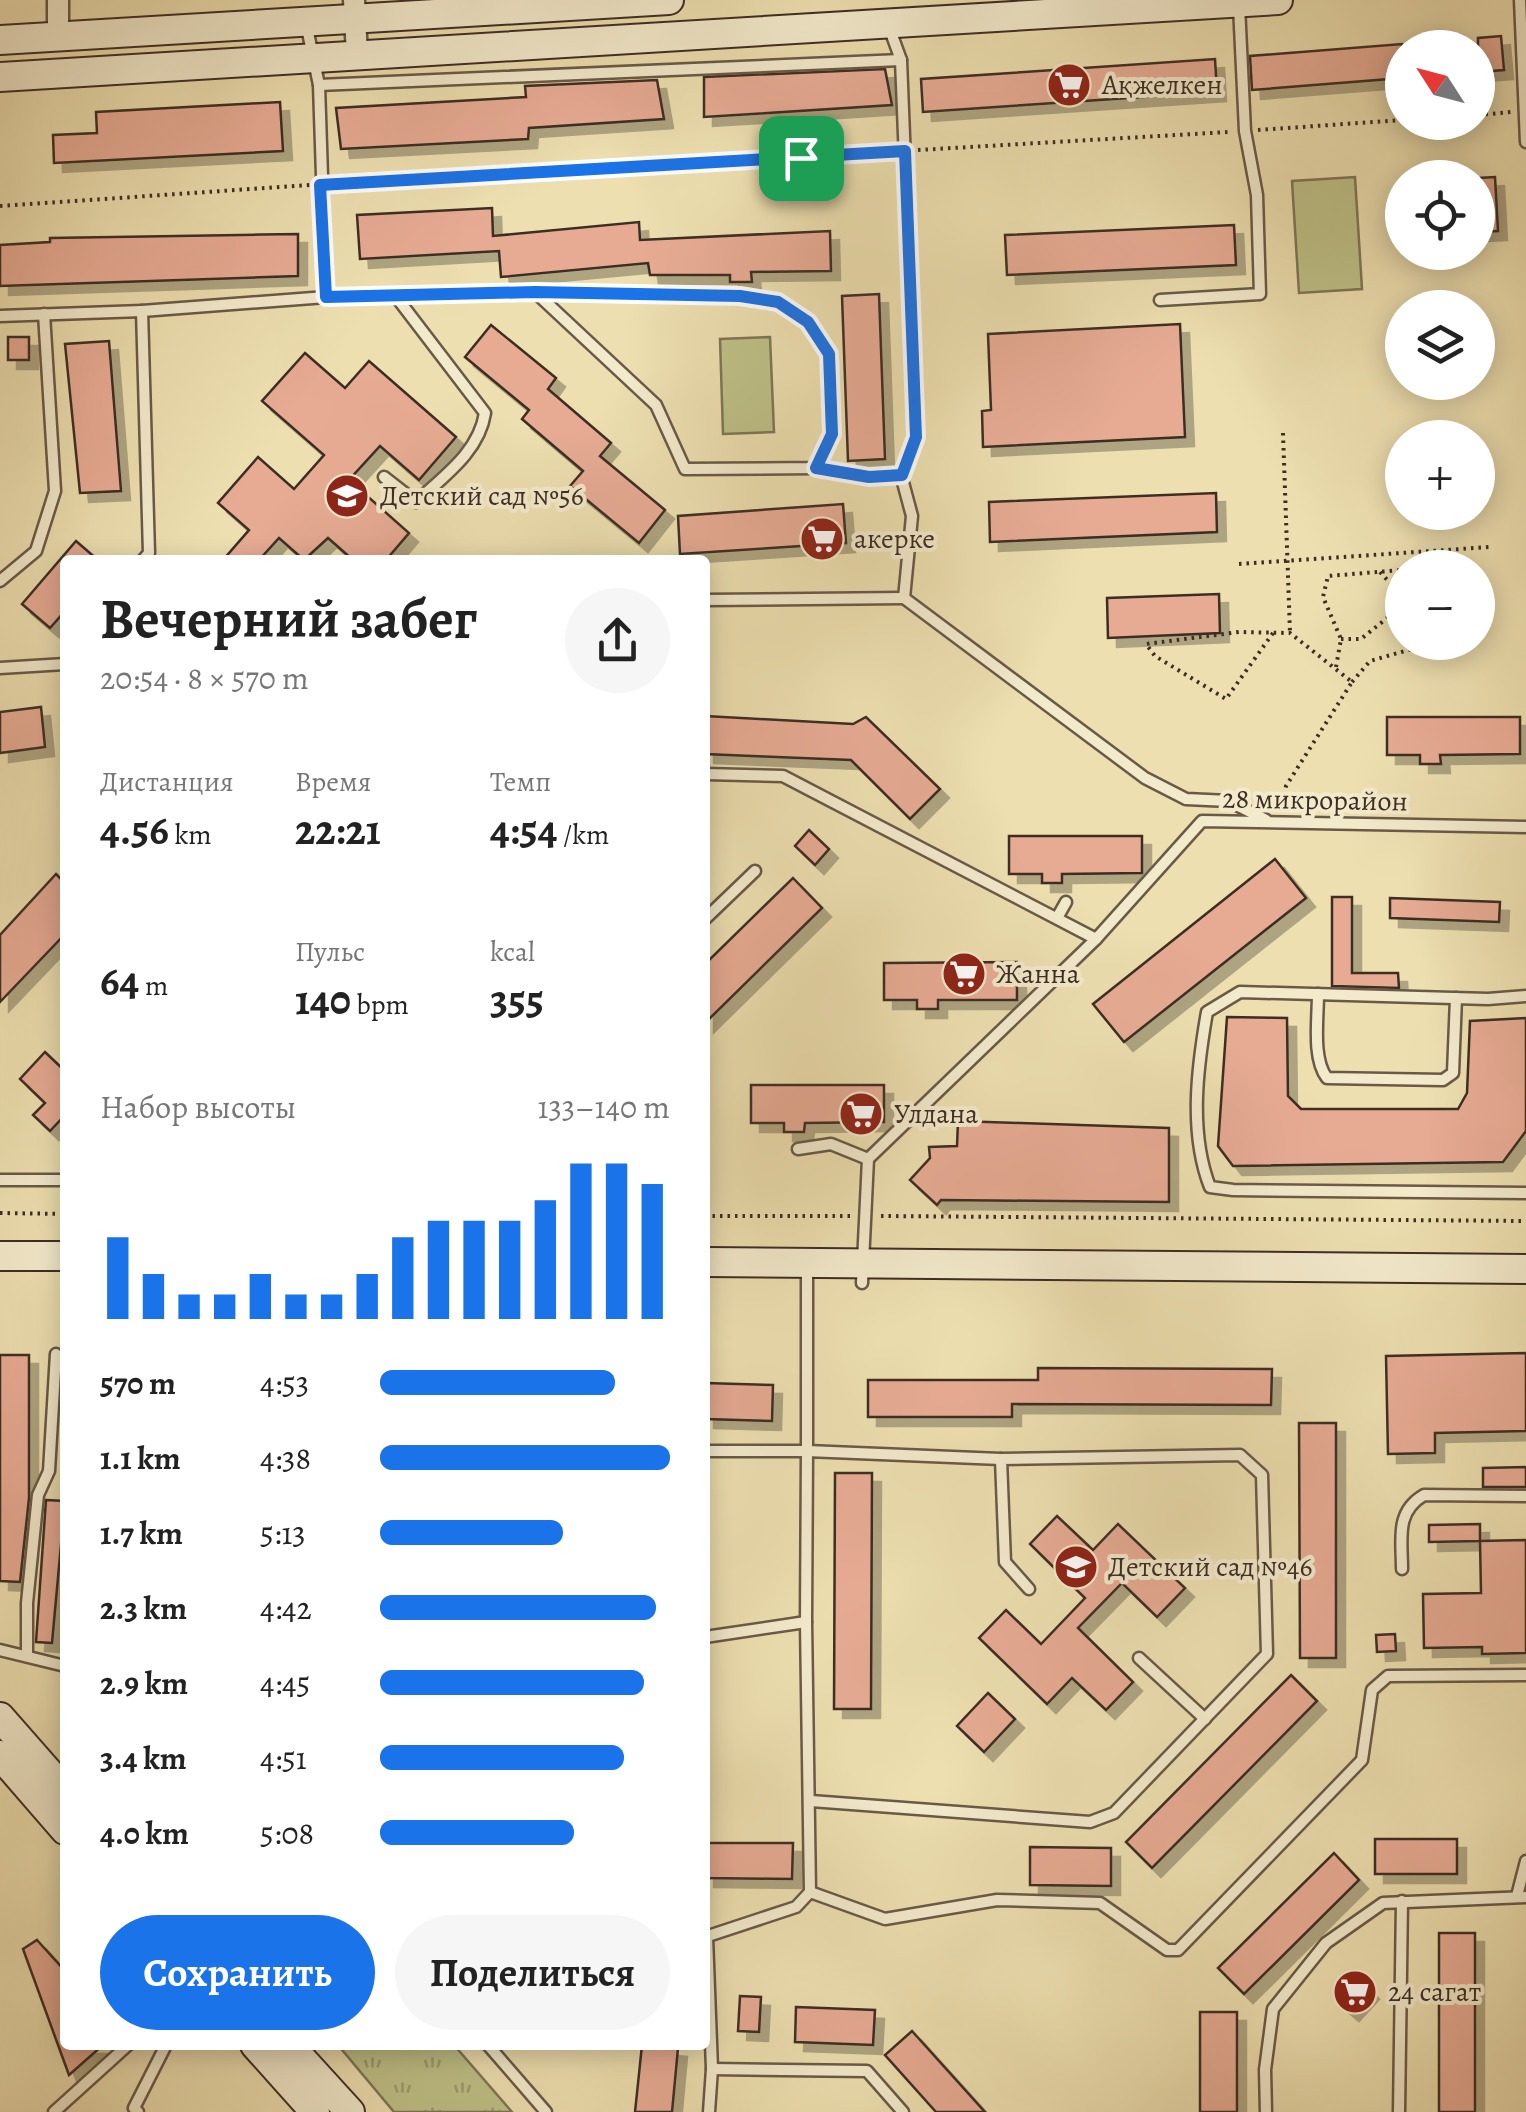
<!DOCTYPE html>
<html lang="ru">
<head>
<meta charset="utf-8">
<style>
  body { margin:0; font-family:Alegreya,serif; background:#f6f6f6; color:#222; height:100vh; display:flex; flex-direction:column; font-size:38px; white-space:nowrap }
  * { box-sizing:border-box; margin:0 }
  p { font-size:32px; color:#767676 }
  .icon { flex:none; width:55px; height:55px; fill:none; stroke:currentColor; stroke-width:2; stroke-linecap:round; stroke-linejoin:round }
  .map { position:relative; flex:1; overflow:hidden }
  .drawer { position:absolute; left:60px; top:555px; width:650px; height:1495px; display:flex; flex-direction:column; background:#fff; border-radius:10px; box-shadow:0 5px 25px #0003 }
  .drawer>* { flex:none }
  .needle { width:65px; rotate:306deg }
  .fabs { position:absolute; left:1385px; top:30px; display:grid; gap:20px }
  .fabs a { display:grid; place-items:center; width:110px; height:110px; border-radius:50%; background:#fff; box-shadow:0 5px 25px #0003; font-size:50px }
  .pin { position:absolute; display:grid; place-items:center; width:85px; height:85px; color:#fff; margin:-42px; border-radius:20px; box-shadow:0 5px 15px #0006 }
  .round { display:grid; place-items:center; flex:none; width:105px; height:105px; border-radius:52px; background:#f6f6f6 }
  .headline { display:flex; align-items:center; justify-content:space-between; height:170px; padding:0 40px }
  h1 { font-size:55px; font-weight:700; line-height:75px }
  .stats { display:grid; grid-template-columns:repeat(3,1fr); gap:15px; height:170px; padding:10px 40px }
  .stats div { display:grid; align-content:center }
  .stats b { font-size:42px; font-weight:700 }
  .stats small { font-size:28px; font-weight:400 }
  .stats p { font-size:28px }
  .chart { height:280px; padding:20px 40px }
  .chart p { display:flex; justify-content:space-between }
  .chart svg { width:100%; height:180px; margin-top:10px; stroke:#1a73e8; stroke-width:6 }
  .action { display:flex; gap:20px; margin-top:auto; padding:20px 40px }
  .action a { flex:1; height:115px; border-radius:60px; background:#1a73e8; color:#fff; font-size:40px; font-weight:700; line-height:115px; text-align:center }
  .action a+a { background:#f6f6f6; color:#222 }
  ul { padding:0 40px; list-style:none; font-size:32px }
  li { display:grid; grid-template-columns:160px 120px 1fr; align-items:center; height:75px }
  li i { height:25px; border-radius:12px; background:#1a73e8 }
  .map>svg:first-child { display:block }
  .grass { fill:url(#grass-tufts); stroke:#7e7656; stroke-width:2.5 }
  .pitch { fill:#bec087; stroke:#7e7656; stroke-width:2.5 }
  .building { fill:#e7ab94; stroke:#3d2d24; stroke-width:2.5; filter:url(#shadow) }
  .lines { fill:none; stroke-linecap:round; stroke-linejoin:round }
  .lane-casing { stroke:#695a47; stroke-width:15 }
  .street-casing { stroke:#695a47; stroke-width:25 }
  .secondary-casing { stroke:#3d2d24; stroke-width:32 }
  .path { stroke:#3d2d24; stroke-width:4; stroke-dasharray:2.5 5; stroke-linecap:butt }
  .lane { stroke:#f3eacc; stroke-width:10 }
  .street { stroke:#f3eacc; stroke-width:20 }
  .secondary { stroke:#f3eacc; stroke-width:28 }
  .route-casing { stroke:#fff; stroke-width:20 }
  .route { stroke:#1a73e8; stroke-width:12 }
  .labels { text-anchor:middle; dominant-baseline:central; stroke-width:8; stroke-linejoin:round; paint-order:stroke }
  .poi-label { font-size:28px; fill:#3d2d24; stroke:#f3eacc; text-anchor:start }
  .street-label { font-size:28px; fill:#3d2d24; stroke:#f3eacc }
</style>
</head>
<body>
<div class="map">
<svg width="1526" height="2112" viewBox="0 0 1526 2112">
  <defs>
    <pattern id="grass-tufts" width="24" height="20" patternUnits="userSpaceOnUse" patternTransform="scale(2.5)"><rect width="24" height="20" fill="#bec087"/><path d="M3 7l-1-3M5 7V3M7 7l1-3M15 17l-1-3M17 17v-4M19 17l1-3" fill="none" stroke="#9c9c6e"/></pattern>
    <filter id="shadow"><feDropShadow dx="9" dy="9" stdDeviation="0" flood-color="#0004"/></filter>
  </defs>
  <rect width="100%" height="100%" fill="#eddfb0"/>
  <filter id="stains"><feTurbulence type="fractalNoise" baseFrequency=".002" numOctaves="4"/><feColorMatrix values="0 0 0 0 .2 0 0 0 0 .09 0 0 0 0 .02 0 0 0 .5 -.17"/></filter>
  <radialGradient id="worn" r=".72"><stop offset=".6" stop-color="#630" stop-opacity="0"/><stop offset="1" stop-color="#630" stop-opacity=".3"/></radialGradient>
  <!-- grass -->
  <path class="grass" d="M338 2045H454L512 2112H394Z"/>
  <!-- pitch -->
  <g class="pitch">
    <path d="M1355 177 1362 289 1299 293 1292 181Z"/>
    <path d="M770 337 774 432 723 434 720 339Z"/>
  </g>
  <!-- building -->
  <g class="building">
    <path d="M1501 36 1504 70 1478 72V38Z"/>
    <path d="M1402 44V78L1252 90 1250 56Z"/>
    <path d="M1215 59 1217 92 923 112 921 79Z"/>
    <path d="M885 69 892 105 704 117V77Z"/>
    <path d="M657 80 664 119 529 128 528 139 341 149 336 108 526 97 525 86Z"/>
    <path d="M280 102 283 151 54 163 53 135 97 133 96 112Z"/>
    <path d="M1495 177 1498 231 1478 232V178Z"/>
    <path d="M492 208 493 236 639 222 640 240 830 231 831 271 751 272 752 282H730V275H650L648 263 501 277 499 251 360 259 357 215Z"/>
    <path d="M1234 225 1236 265 1007 275 1005 235Z"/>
    <path d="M298 234V276L0 286V245L50 242V238Z"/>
    <path d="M879 294 885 459 848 461 842 296Z"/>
    <path d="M1180 324 1185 437 983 447 982 411 991 410 988 334Z"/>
    <path d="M491 325 556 378 548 389 611 443 600 456 665 510 639 543 570 486 583 471 522 419 529 410 465 357Z"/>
    <rect x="8" y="337" width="21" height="23"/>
    <path d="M109 341 121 491 80 493 65 344Z"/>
    <path d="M305 353 345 388 369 361 456 437 419 480 380 446 349 480 409 533 386 560H353L328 538 304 560 279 538 259 560H223L249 530 218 503 258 457 294 489 324 455 262 401Z"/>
    <path d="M1216 493 1217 532 990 542 989 502Z"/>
    <path d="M843 504 846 543 680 554 678 516Z"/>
    <path d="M76 541 98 560H65V611L50 628 22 604Z"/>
    <path d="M1219 594 1220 633 1108 638 1107 598Z"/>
    <path d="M41 707 45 747 0 753V712Z"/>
    <path d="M705 716 853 724 866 717 940 789 910 819 851 760 705 754Z"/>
    <path d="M1387 717H1520V754L1440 755 1441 764H1420V755H1387Z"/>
    <path d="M809 830 829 849 815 865 795 846Z"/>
    <path d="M1009 836H1142V873L1062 874V883H1042V874H1009Z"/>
    <path d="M1275 859 1306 898 1124 1042 1093 1004Z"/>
    <path d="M56 874 65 883V934L0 1002V935Z"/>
    <path d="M793 878 822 908 705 1023V964Z"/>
    <path d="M1332 897H1352V973H1398L1399 988 1332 986Z"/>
    <path d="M1390 898 1500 902 1499 922 1390 918Z"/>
    <path d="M1017 962V1000H938V1009H917V1000H884V963Z"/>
    <path d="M1227 1017 1287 1018 1288 1096 1301 1109H1458L1467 1093 1470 1021 1526 1018V1131L1503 1162 1233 1166 1218 1146Z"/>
    <path d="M45 1052 65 1071V1115L50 1131 33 1115 45 1103 20 1079Z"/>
    <path d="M751 1085H884V1122L805 1123 804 1132H784V1123H751Z"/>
    <path d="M958 1121 1169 1128V1202L941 1200 937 1205 910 1180 930 1158 929 1147 957 1146Z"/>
    <path d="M1526 1353V1431L1435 1433V1453L1388 1454 1386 1356Z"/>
    <path d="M0 1355H29V1498L20 1582 0 1581Z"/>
    <path d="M1038 1368 1272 1369 1271 1405 1012 1404V1417H868V1380H1038Z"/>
    <path d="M705 1383 773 1385 772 1421 705 1419Z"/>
    <path d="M1299 1423H1336V1658H1300Z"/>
    <path d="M1526 1467V1487H1483V1468Z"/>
    <path d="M835 1473H872L871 1709H834Z"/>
    <path d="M46 1500 65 1501 52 1643 36 1642Z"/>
    <path d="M1057 1516 1093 1550 1118 1524 1185 1588 1157 1617 1122 1583 1078 1628 1133 1682 1106 1710 1072 1678 1047 1704 979 1638 1006 1610 1041 1644 1085 1598 1030 1544Z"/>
    <path d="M1480 1524V1541L1429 1542V1525Z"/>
    <path d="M1526 1540V1653L1482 1654V1647L1424 1648 1423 1594 1481 1593 1480 1541Z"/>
    <path d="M1395 1634 1396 1651 1377 1652 1376 1635Z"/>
    <path d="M1291 1675 1317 1701 1152 1868 1126 1842Z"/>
    <path d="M988 1693 1015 1719 984 1752 957 1726Z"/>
    <rect x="1375" y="1839" width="82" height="35"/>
    <path d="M705 1843H793L792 1879 705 1878Z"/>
    <path d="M1030 1847 1111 1848V1886L1030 1885Z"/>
    <path d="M1334 1853 1359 1880 1244 1994 1218 1968Z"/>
    <rect x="1439" y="1933" width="36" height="179"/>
    <path d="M37 1940 65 1971V2045H103L69 2075 23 1949Z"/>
    <path d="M1357 1978 1370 1990 1350 2012 1337 2001Z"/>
    <path d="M740 1996 761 1997 759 2032 738 2031Z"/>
    <path d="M796 2007 875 2010 873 2045 795 2042Z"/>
    <rect x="1200" y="2012" width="37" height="100"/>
    <path d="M912 2031 985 2112H936L885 2055Z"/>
    <path d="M642 2045 678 2048 672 2112H635Z"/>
  </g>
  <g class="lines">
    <defs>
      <g id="lane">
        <path d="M1520 0 1526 142"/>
        <path d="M319 85 901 60"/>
        <path d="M326 297 535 292 741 296 778 302 808 322 829 354 832 434 816 468 685 469 656 405 535 292"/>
        <path d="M1160 300 1260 294 1257 195 1245 131 1239 6"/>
        <path d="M0 316 142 311"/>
        <path d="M816 468 869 477 901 475 916 437 901 60 889 27"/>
        <path d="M901 475 912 516 904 598 1145 778 1186 799 1229 801 1266 820"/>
        <path d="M384 477 416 502C444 476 479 452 485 413L394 294"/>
        <path d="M143 560 149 553 142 311 326 297 319 85 306 23"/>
        <path d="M0 581 36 551 55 491 44 314"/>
        <path d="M705 600 904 598"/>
        <path d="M0 668 65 664"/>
        <path d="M705 774 783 776 1096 939 868 1159 862 1283"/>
        <path d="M1057 918 1066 902"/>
        <path d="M705 919 755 871"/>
        <path d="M1096 939 1202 821 1526 827"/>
        <path d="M1318 994C1318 1019 1312 1059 1327 1078L1443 1080 1453 1073 1456 998"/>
        <path d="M1526 996 1488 999 1240 992 1207 1012C1197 1069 1189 1133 1210 1187L1233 1190 1526 1193"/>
        <path d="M798 1149 831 1144 868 1159"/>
        <path d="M0 1180H65"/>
        <path d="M705 1451H807V1264"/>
        <path d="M1402 1569C1402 1539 1395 1512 1424 1495L1526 1496"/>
        <path d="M705 1637 806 1622 807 1451 1001 1459"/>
        <path d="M0 1650 65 1666"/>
        <path d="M27 1656V1603L38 1495 49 1471 56 1354"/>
        <path d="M1139 1658 1205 1719"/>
        <path d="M811 1801 1090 1822 1114 1813 1267 1654 1262 1475 1240 1455 1001 1459 1005 1562 1029 1589"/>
        <path d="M810 1892 885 1919 997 1900 1100 1903 1167 1950H1178L1362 1760 1372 1690 1388 1676 1526 1675"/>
        <path d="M1517 1896 1526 1861"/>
        <path d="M705 1937 796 1907 810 1892 806 1622"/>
        <path d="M707 1937 712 2069 709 2112"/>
        <path d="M488 2045 546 2112"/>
        <path d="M712 2069 867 2071 903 2112"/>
        <path d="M54 2112 128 2045"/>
        <path d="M138 2112 134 2108 166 2045"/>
        <path d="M1266 2112 1265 2070 1273 2009 1326 1943 1383 1903 1526 1897"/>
        <path d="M1399 2112 1402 1901"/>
      </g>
      <g id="street">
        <path d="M354 0 357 54"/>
        <path d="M58 38V0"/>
      </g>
      <g id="secondary">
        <path d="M0 40 669 0"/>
        <path d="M0 77 1278 0"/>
        <path d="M0 1256H65"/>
        <path d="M705 1262 1526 1269"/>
        <path d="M0 1717 65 1791"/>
        <path d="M0 1755 65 1830"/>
        <path d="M255 2045 315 2112"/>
        <path d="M289 2045 350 2112"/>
      </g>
    </defs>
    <!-- lane casing -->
    <use href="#lane" class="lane-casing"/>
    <!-- street casing -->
    <use href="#street" class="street-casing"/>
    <!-- secondary casing -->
    <use href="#secondary" class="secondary-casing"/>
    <!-- path -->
    <g class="path">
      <path d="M1478 115 1511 112"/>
      <path d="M1258 130 1402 120"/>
      <path d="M918 150 1228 132"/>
      <path d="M339 184 889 152"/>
      <path d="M0 206 310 185"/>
      <path d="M1283 433 1290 633"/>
      <path d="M1239 564 1490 547"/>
      <path d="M1434 568H1440"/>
      <path d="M1380 572 1402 596"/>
      <path d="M1273 633 1226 699 1155 656 1146 644 1239 632 1290 633 1352 682 1286 786 1281 806"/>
      <path d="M1341 639H1361L1402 606"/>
      <path d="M1336 667 1341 639 1323 597 1328 576 1402 570"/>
      <path d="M1352 682 1370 661 1436 642"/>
      <path d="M0 1213 65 1214"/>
      <path d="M705 1216H851"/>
      <path d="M881 1216 1526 1221"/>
    </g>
    <!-- lane -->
    <use href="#lane" class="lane"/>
    <!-- street -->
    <use href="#street" class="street"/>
    <!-- secondary -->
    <use href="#secondary" class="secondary"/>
  </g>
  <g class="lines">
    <defs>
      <path id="route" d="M905 151 916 437 902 475 869 477 816 468 832 434 829 354 808 322 778 302 740 296 535 292 326 297 320 185Z"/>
    </defs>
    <!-- route casing -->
    <use href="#route" class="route-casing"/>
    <!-- route -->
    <use href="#route" class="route"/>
  </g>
  <!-- icons -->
  <defs>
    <symbol id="supermarket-disc" viewBox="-11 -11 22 22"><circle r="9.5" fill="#8f2418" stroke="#f3eacc"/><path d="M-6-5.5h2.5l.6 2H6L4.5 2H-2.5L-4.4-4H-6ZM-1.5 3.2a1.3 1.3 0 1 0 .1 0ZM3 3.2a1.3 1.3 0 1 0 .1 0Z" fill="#fff"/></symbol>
    <symbol id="school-disc" viewBox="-11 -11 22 22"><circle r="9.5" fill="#8f2418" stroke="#f3eacc"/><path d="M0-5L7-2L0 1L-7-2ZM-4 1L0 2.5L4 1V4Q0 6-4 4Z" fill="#fff"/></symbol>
  </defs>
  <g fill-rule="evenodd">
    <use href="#supermarket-disc" x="1044" y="60" width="50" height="50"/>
    <use href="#school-disc" x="322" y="471" width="50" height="50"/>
    <use href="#supermarket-disc" x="797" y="514" width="50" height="50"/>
    <use href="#supermarket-disc" x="939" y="949" width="50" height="50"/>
    <use href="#supermarket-disc" x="836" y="1089" width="50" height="50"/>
    <use href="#school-disc" x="1051" y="1542" width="50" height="50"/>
    <use href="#supermarket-disc" x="1330" y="1967" width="50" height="50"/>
  </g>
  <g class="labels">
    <!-- poi labels -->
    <g class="poi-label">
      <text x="1102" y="85">Ақжелкен</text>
      <text x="380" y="496">Детский сад №56</text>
      <text x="854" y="539">акерке</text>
      <text x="996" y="974">Жанна</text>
      <text x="894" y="1114">Улдана</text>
      <text x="1108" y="1567">Детский сад №46</text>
      <text x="1388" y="1992">24 сагат</text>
    </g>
    <!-- street labels -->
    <g class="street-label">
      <text transform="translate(1315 800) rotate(1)">28 микрорайон</text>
    </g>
  </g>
  <rect width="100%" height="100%" filter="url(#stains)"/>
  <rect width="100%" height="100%" fill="url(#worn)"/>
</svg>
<div class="fabs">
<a><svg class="needle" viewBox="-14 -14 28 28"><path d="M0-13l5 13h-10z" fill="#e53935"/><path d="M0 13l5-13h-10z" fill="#767676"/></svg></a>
<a><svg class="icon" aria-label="locate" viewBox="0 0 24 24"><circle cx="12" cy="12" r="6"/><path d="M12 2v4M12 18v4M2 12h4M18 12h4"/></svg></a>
<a><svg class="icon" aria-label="layers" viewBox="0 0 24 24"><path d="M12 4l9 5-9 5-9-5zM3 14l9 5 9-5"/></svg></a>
<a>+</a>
<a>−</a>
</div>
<div class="pin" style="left:801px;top:158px;background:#1e9e55"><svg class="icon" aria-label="arrive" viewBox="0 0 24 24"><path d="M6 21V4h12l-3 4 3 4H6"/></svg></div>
<section class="drawer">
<div class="headline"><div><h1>Вечерний забег</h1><p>20:54 · 8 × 570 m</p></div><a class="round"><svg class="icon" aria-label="share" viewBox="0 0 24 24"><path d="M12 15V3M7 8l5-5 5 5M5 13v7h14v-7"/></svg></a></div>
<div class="stats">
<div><p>Дистанция</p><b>4.56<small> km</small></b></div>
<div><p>Время</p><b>22:21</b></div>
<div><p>Темп</p><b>4:54<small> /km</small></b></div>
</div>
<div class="stats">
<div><b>64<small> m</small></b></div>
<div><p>Пульс</p><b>140<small> bpm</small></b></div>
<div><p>kcal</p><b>355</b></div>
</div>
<div class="chart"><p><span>Набор высоты</span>133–140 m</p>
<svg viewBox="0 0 160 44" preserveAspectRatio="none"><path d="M5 44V24M15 44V33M25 44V38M35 44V38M45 44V33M55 44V38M65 44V38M75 44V33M85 44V24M95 44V20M105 44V20M115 44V20M125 44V15M135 44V6M145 44V6M155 44V11"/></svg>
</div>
<ul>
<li><b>570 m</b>4:53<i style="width:81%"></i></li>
<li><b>1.1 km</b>4:38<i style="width:100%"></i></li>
<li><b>1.7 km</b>5:13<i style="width:63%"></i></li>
<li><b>2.3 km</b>4:42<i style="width:95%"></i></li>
<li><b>2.9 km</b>4:45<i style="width:91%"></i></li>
<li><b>3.4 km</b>4:51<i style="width:84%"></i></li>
<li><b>4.0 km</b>5:08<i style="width:67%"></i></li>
</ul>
<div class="action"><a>Сохранить</a><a>Поделиться</a></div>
</section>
</div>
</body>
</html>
